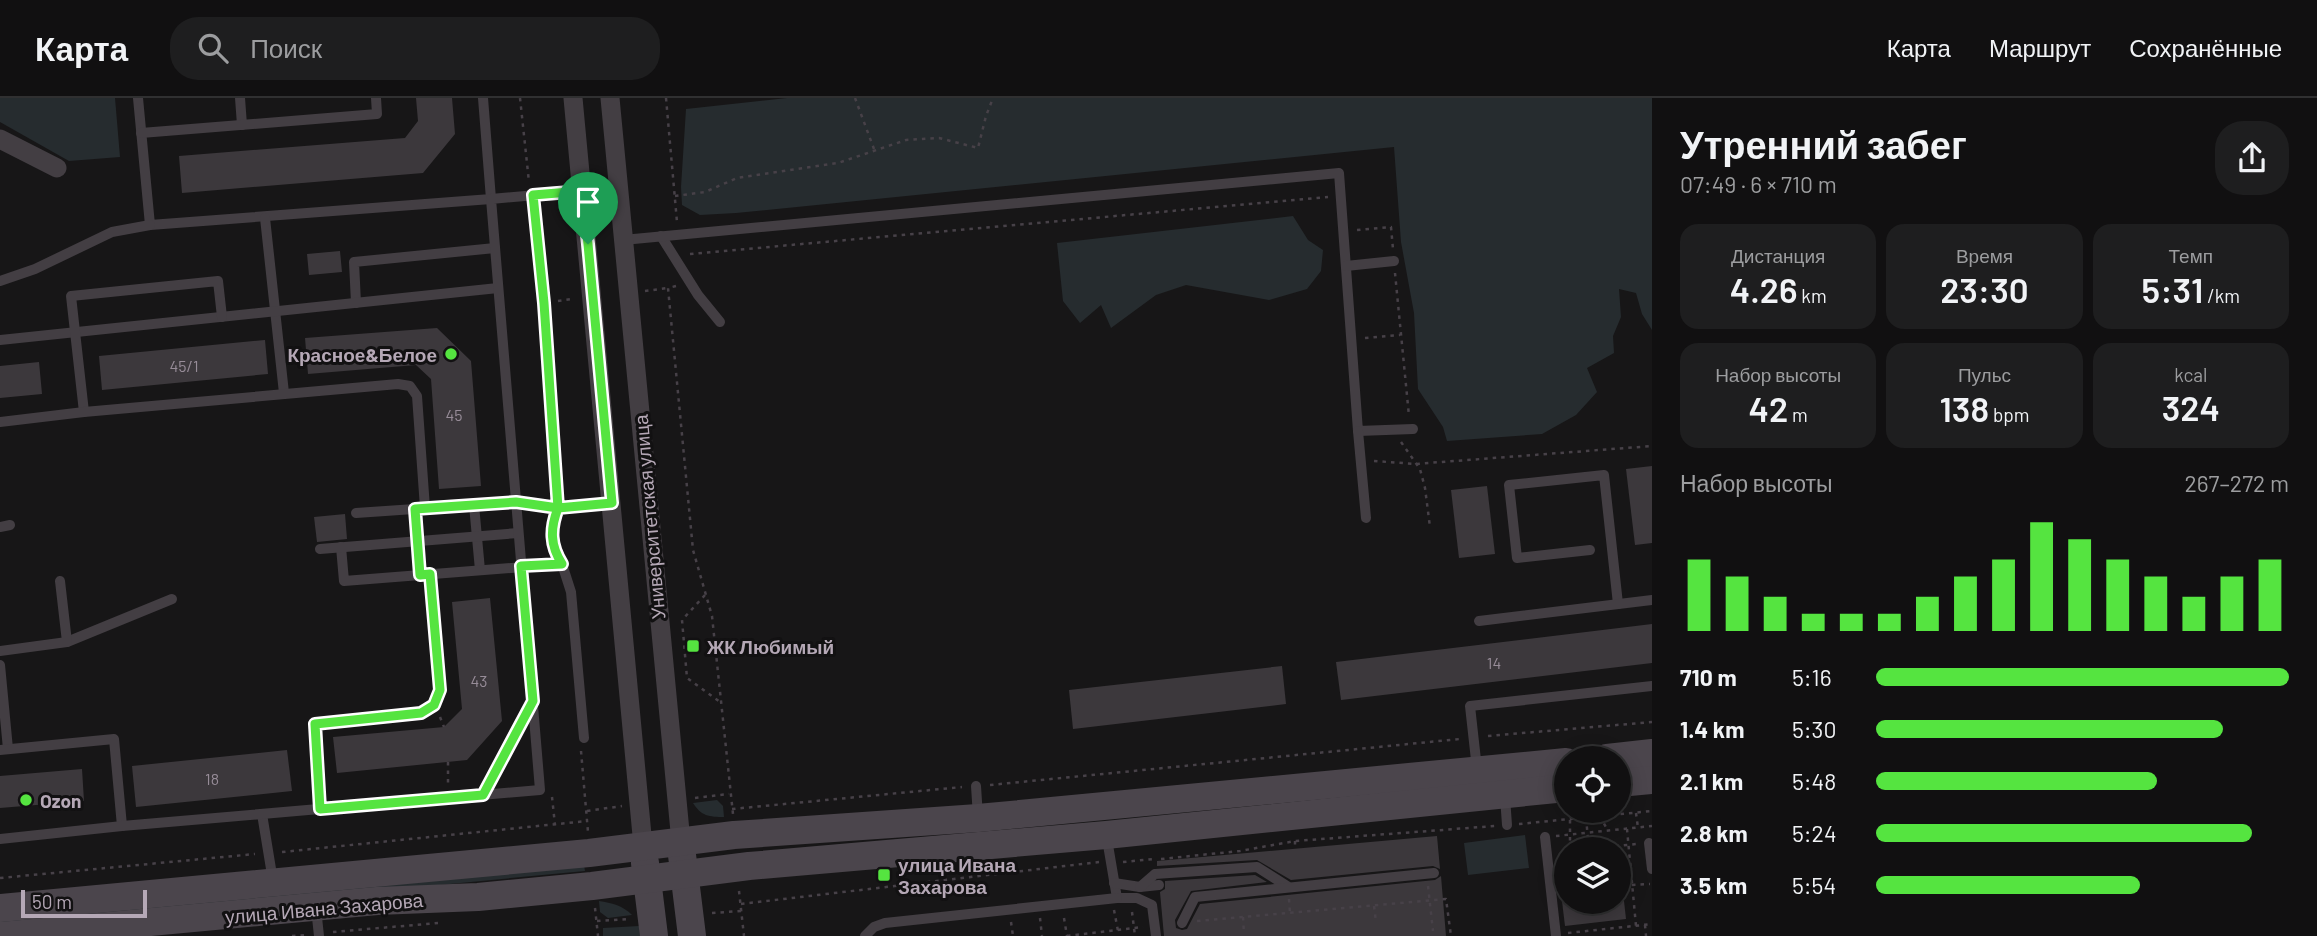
<!DOCTYPE html>
<html lang="ru">
<head>
<meta charset="utf-8">
<style>
  body { margin:0; font-family:Barlow,sans-serif; background:#1e1e1f; color:#f1f3f6; height:100vh; display:flex; flex-direction:column; font-size:26px; white-space:nowrap }
  * { box-sizing:border-box; margin:0 }
  p { font-size:23px; color:#9c9d9f }
  .icon { flex:none; width:38px; height:38px; fill:none; stroke:currentColor; stroke-width:2; stroke-linecap:round; stroke-linejoin:round }
  .map { position:relative; flex:1; overflow:hidden }
  .panel { display:flex; flex-direction:column; background:#111011; width:665px }
  .panel>* { flex:none }
  .buttons { position:absolute; left:1554px; top:648px; display:grid; gap:14px }
  .buttons a { display:grid; place-items:center; width:77px; height:77px; border-radius:50%; background:#111011; box-shadow:0 4px 18px #0003,0 0 0 2px #303031; font-size:35px }
  .scale { position:absolute; left:21px; bottom:18px; width:126px; box-sizing:border-box; padding-left:7px; border:4px solid #b5a8b6; border-top:0; font-size:19px; line-height:24px; white-space:nowrap; color:#b5a8b6; -webkit-text-stroke:5px #121112; paint-order:stroke }
  .pin { position:absolute; display:grid; place-items:center; width:60px; height:60px; color:#fff; margin:-72px -30px; border-radius:50% 50% 50% 0; rotate:-45deg; box-shadow:0 0 7px #0007 }
  .pin .icon { rotate:45deg }
  .round { display:grid; place-items:center; flex:none; width:74px; height:74px; border-radius:28px; background:#1e1e1f }
  .headline { display:flex; align-items:center; justify-content:space-between; height:119px; padding:0 28px }
  h1 { font-size:38px; font-weight:600; line-height:52px }
  .figures { display:grid; grid-template-columns:repeat(3,1fr); gap:10px; height:119px; padding:7px 28px }
  .figures div { display:grid; align-content:center; border-radius:18px; background:#1e1e1f; text-align:center }
  .figures b { font-size:35px; font-weight:600 }
  .figures small { font-size:19px; font-weight:400 }
  .figures p { font-size:19px }
  .chart { height:196px; padding:14px 28px }
  .chart p { display:flex; justify-content:space-between }
  .chart svg { width:100%; height:126px; margin-top:7px; stroke:#55e440; stroke-width:6 }
  ul { padding:0 28px; list-style:none; font-size:23px }
  li { display:grid; grid-template-columns:112px 84px 1fr; align-items:center; height:52px }
  li i { height:18px; border-radius:9px; background:#55e440 }
  header { display:flex; align-items:center; gap:42px; box-sizing:border-box; height:98px; padding:0 35px; background:#111011; border-bottom:2px solid #303031 }
  header strong { font-size:33px }
  nav { display:flex; gap:38px; margin-inline-start:auto; font-size:24px }
  .search { width:490px; height:63px; background:#1e1e1f; display:flex; align-items:center; gap:18px; box-sizing:border-box; padding:0 24px; border-radius:28px; color:#9c9d9f; font-size:26px }
  main { display:flex; flex:1; min-height:0 }
  .map>svg:first-child { display:block }
  .green { fill:#262c2f }
  .building { fill:#3c383c }
  .lines { fill:none; stroke-linecap:round; stroke-linejoin:round }
  .path { stroke:#474148; stroke-width:2.5; stroke-dasharray:3.5 5; stroke-linecap:butt }
  .lane { stroke:#433e43; stroke-width:10 }
  .street { stroke:#433e43; stroke-width:19 }
  .secondary { stroke:#4b454c; stroke-width:28 }
  .route-casing { stroke:#fff; stroke-width:14 }
  .route { stroke:#55e440; stroke-width:9 }
  .poi-dot { fill:#55e440; stroke:#121112; stroke-width:2.5 }
  .labels { text-anchor:middle; dominant-baseline:central; stroke-width:6; stroke-linejoin:round; paint-order:stroke }
  .number-label { font-size:16px; fill:#978c98 }
  .poi-label { font-size:19px; font-weight:bold; fill:#b5a8b6; stroke:#121112; text-anchor:start }
  .street-label { font-size:19px; fill:#b5a8b6; stroke:#121112 }
</style>
</head>
<body>
<header>
<strong>Карта</strong>
<div class="search"><svg class="icon" aria-label="search" viewBox="0 0 24 24"><circle cx="10" cy="10" r="6"/><path d="M15 15l6 6"/></svg>Поиск</div>
<nav><a>Карта</a><a>Маршрут</a><a>Сохранённые</a></nav>
</header>
<main>
<div class="map">
<svg width="1652" height="838" viewBox="0 0 1652 838">
  <rect width="100%" height="100%" fill="#171617"/>
  <!-- green -->
  <g class="green">
    <path d="M0 0H115L120 59 69 63 0 24Z"/>
    <path d="M787 0H1652V232L1642 216 1636 195 1619 191 1621 219 1613 238 1614 255 1587 270 1597 294 1576 317 1542 336 1447 343 1443 329 1418 291 1414 215 1401 144 1394 49 736 115 700 117 682 107 681 89 686 11Z"/>
    <path d="M1293 118 1308 142 1323 152 1321 173 1307 191 1269 202 1186 187 1156 197 1111 230 1101 207 1080 225 1063 203 1057 145Z"/>
    <path d="M717 702 723 708 724 719C709 719 701 718 693 705Z"/>
    <path d="M1525 737 1529 770 1468 777 1464 745Z"/>
    <path d="M584 767 585 773 0 829V822Z"/>
    <path d="M599 803C612 805 622 807 632 817L608 820 600 814Z"/>
    <path d="M639 828 640 838H603V830Z"/>
  </g>
  <!-- building -->
  <g class="building">
    <path d="M416 0H452L455 36 423 75 182 95 179 58 405 40 418 23Z"/>
    <path d="M340 153 342 174 309 177 307 156Z"/>
    <path d="M437 230 471 263 481 388 439 391 431 281 416 267 308 276 305 240Z"/>
    <path d="M265 242 268 276 102 292 99 258Z"/>
    <path d="M39 264 42 296 0 300V268Z"/>
    <path d="M1652 368V445L1635 447 1626 371Z"/>
    <path d="M1487 388 1495 456 1459 460 1451 392Z"/>
    <path d="M345 416 347 441 317 444 314 419Z"/>
    <path d="M490 500 502 623 467 662 337 675 333 639 444 629 462 611 452 504Z"/>
    <path d="M1652 526V565L1341 602 1336 564Z"/>
    <path d="M1282 568 1286 606 1073 631 1069 592Z"/>
    <path d="M287 652 292 693 136 709 132 668Z"/>
    <path d="M82 671 84 703 0 710V678Z"/>
    <path d="M1437 738 1440 771 1433 768 1291 782 1257 762 1157 768V763Z"/>
    <path d="M1255 777 1267 784 1191 793 1175 822 1176 830 1182 832 1187 831 1200 806 1435 782 1441 778 1446 838H1164L1160 794 1165 791V783Z"/>
    <path d="M1562 803H1624L1626 821 1565 828Z"/>
  </g>
  <g class="lines">
    <!-- path -->
    <g class="path">
      <path d="M520 0 529 84"/>
      <path d="M666 0 677 124"/>
      <path d="M855 0 874 51"/>
      <path d="M675 98 705 94 737 80 838 65 906 42 939 40 978 50 986 18 993 0"/>
      <path d="M1357 132 1391 129 1393 151"/>
      <path d="M690 156 1328 99"/>
      <path d="M1395 175 1409 318"/>
      <path d="M676 188 668 190 693 452 712 518 733 716"/>
      <path d="M645 193 668 190"/>
      <path d="M558 203 572 201"/>
      <path d="M1365 240 1400 237"/>
      <path d="M1401 344 1420 371 1425 390 1430 429"/>
      <path d="M1374 363 1415 366 1652 348"/>
      <path d="M705 497 682 522 687 580 720 604"/>
      <path d="M440 619 444 629"/>
      <path d="M1488 638 1652 624"/>
      <path d="M581 653 588 734"/>
      <path d="M448 664V686"/>
      <path d="M990 687 1460 641"/>
      <path d="M552 699 555 727"/>
      <path d="M695 700 729 696"/>
      <path d="M732 711 962 689"/>
      <path d="M587 713 622 708"/>
      <path d="M1636 715 1638 730"/>
      <path d="M1600 718 1608 733"/>
      <path d="M1586 720 1589 751"/>
      <path d="M1519 726 1652 713"/>
      <path d="M1627 731 1636 828"/>
      <path d="M1556 738 1652 728"/>
      <path d="M1295 743V751"/>
      <path d="M1570 751V721"/>
      <path d="M1590 751 1636 746"/>
      <path d="M282 754 587 723"/>
      <path d="M1161 761 1240 753 1295 743 1495 728"/>
      <path d="M1123 764 1154 761"/>
      <path d="M0 780 255 756"/>
      <path d="M1632 787 1650 786"/>
      <path d="M1428 788 1433 833"/>
      <path d="M739 793 744 838"/>
      <path d="M1289 801 1290 815"/>
      <path d="M741 806 1099 764"/>
      <path d="M1374 808 1376 824"/>
      <path d="M595 810 598 838"/>
      <path d="M1114 812 1118 833"/>
      <path d="M1132 814 1135 838"/>
      <path d="M712 815 741 813"/>
      <path d="M1243 819 1244 836"/>
      <path d="M1040 820 1042 838"/>
      <path d="M1064 820 1067 838"/>
      <path d="M597 823 629 821"/>
      <path d="M1197 823 1446 801 1451 838"/>
      <path d="M1011 824 1013 838"/>
      <path d="M1645 827 1646 838"/>
      <path d="M333 834 438 825"/>
      <path d="M1568 835 1652 826"/>
      <path d="M292 838 306 837"/>
      <path d="M1067 838 1143 829"/>
    </g>
    <!-- lane -->
    <g class="lane">
      <path d="M138 0 150 127 491 101 483 0"/>
      <path d="M240 0 242 27"/>
      <path d="M141 35 377 16 376 0"/>
      <path d="M533 97 544 205 558 410 553 424 552 439 554 453 562 466 571 494 584 640"/>
      <path d="M265 120 284 295"/>
      <path d="M661 138 698 197 720 224"/>
      <path d="M623 142 1339 75 1358 333 1413 331"/>
      <path d="M1346 168 1394 163"/>
      <path d="M0 183 35 171 112 134 150 127"/>
      <path d="M356 205 354 164 495 150"/>
      <path d="M0 242 498 190"/>
      <path d="M84 314 71 198 218 183 222 219"/>
      <path d="M0 324 84 314 398 286 410 288 417 298 425 410"/>
      <path d="M1358 333 1366 420"/>
      <path d="M474 407 480 472"/>
      <path d="M415 411 420 476"/>
      <path d="M356 415 516 404 558 410 612 405"/>
      <path d="M0 429 10 427"/>
      <path d="M341 449 344 483 562 466"/>
      <path d="M320 451 518 435"/>
      <path d="M1590 452 1517 460 1509 387 1604 377 1618 506"/>
      <path d="M1479 523 1652 502"/>
      <path d="M67 544 172 501"/>
      <path d="M0 553 67 544 60 483"/>
      <path d="M0 567 8 651"/>
      <path d="M0 652 114 641 122 728"/>
      <path d="M1477 671 1470 608 1652 588"/>
      <path d="M976 688 978 719"/>
      <path d="M483 697 532 603"/>
      <path d="M1505 699 1507 727"/>
      <path d="M320 711 315 626 421 615 434 607 440 592 430 476"/>
      <path d="M262 716 273 783"/>
      <path d="M1545 739 1556 838"/>
      <path d="M0 741 122 728 540 692 491 101 582 93"/>
      <path d="M1107 741 1117 800H1137L1152 807 1156 838"/>
      <path d="M1649 745 1652 771"/>
      <path d="M1114 785 1140 789 1159 787"/>
      <path d="M1140 789 1155 776 1257 769 1287 788"/>
      <path d="M316 810 319 838"/>
      <path d="M1182 825 1195 799 1434 775"/>
      <path d="M865 838 874 829 885 825 1117 800"/>
    </g>
    <!-- street -->
    <g class="street">
      <path d="M573 0 643 748"/>
      <path d="M610 0 681 744"/>
      <path d="M0 41 57 70"/>
    </g>
    <!-- secondary -->
    <g class="secondary">
      <path d="M1607 660 1652 655"/>
      <path d="M1619 685 1652 682"/>
      <path d="M682 757 692 838"/>
      <path d="M645 765 654 838"/>
      <path d="M0 810 589 755 734 737 978 720 1566 664"/>
      <path d="M0 838 377 803 478 799 592 788 749 768 1106 737 1566 690"/>
    </g>
  </g>
  <g class="lines">
    <defs>
      <path id="route" d="M588 146 612 405 558 410 516 404 415 411 420 477 430 476 440 592 434 607 421 615 315 626 320 711 483 697 533 603 521 468 562 466C550 447 550 431 558 410L544 205 533 97 582 93 588 146"/>
    </defs>
    <!-- route casing -->
    <use href="#route" class="route-casing"/>
    <!-- route -->
    <use href="#route" class="route"/>
  </g>
  <!-- markers -->
  <g class="poi-dot">
    <circle cx="451" cy="256" r="7"/>
    <rect x="686" y="541" width="14" height="14" rx="3.5"/>
    <circle cx="26" cy="702" r="7"/>
    <rect x="877" y="770" width="14" height="14" rx="3.5"/>
  </g>
  <g class="labels">
    <!-- number labels -->
    <g class="number-label">
      <text x="184" y="267">45/1</text>
      <text x="454" y="316">45</text>
      <text x="1494" y="564">14</text>
      <text x="479" y="582">43</text>
      <text x="212" y="680">18</text>
    </g>
    <!-- poi labels -->
    <g class="poi-label">
      <text x="437" y="256" text-anchor="end">Красное&amp;Белое</text>
      <text x="707" y="548">ЖК Любимый</text>
      <text x="40" y="702">Ozon</text>
      <text x="898" y="766">улица Ивана<tspan x="898" dy="22">Захарова</tspan></text>
    </g>
    <!-- street labels -->
    <g class="street-label">
      <text transform="translate(649 419) rotate(-95)">Университетская улица</text>
      <text transform="translate(324 810) rotate(-5)">улица Ивана Захарова</text>
    </g>
  </g>
</svg>
<div class="buttons">
<a><svg class="icon" aria-label="locate" viewBox="0 0 24 24"><circle cx="12" cy="12" r="6"/><path d="M12 2v4M12 18v4M2 12h4M18 12h4"/></svg></a>
<a><svg class="icon" aria-label="layers" viewBox="0 0 24 24"><path d="M12 4l9 5-9 5-9-5zM3 14l9 5 9-5"/></svg></a>
</div>
<div class="scale">50 m</div>
<div class="pin" style="left:588px;top:146px;background:#1e9e55"><svg class="icon" aria-label="arrive" viewBox="0 0 24 24"><path d="M6 21V4h12l-3 4 3 4H6"/></svg></div>
</div>
<section class="panel">
<div class="headline"><div><h1>Утренний забег</h1><p>07:49 · 6 × 710 m</p></div><a class="round"><svg class="icon" aria-label="share" viewBox="0 0 24 24"><path d="M12 15V3M7 8l5-5 5 5M5 13v7h14v-7"/></svg></a></div>
<div class="figures">
<div><p>Дистанция</p><b>4.26<small> km</small></b></div>
<div><p>Время</p><b>23:30</b></div>
<div><p>Темп</p><b>5:31<small> /km</small></b></div>
</div>
<div class="figures">
<div><p>Набор высоты</p><b>42<small> m</small></b></div>
<div><p>Пульс</p><b>138<small> bpm</small></b></div>
<div><p>kcal</p><b>324</b></div>
</div>
<div class="chart"><p><span>Набор высоты</span>267–272 m</p>
<svg viewBox="0 0 160 44" preserveAspectRatio="none"><path d="M5 44V19M15 44V25M25 44V32M35 44V38M45 44V38M55 44V38M65 44V32M75 44V25M85 44V19M95 44V6M105 44V12M115 44V19M125 44V25M135 44V32M145 44V25M155 44V19"/></svg>
</div>
<ul>
<li><b>710 m</b>5:16<i style="width:100%"></i></li>
<li><b>1.4 km</b>5:30<i style="width:84%"></i></li>
<li><b>2.1 km</b>5:48<i style="width:68%"></i></li>
<li><b>2.8 km</b>5:24<i style="width:91%"></i></li>
<li><b>3.5 km</b>5:54<i style="width:64%"></i></li>
</ul>
</section>
</main>
</body>
</html>
